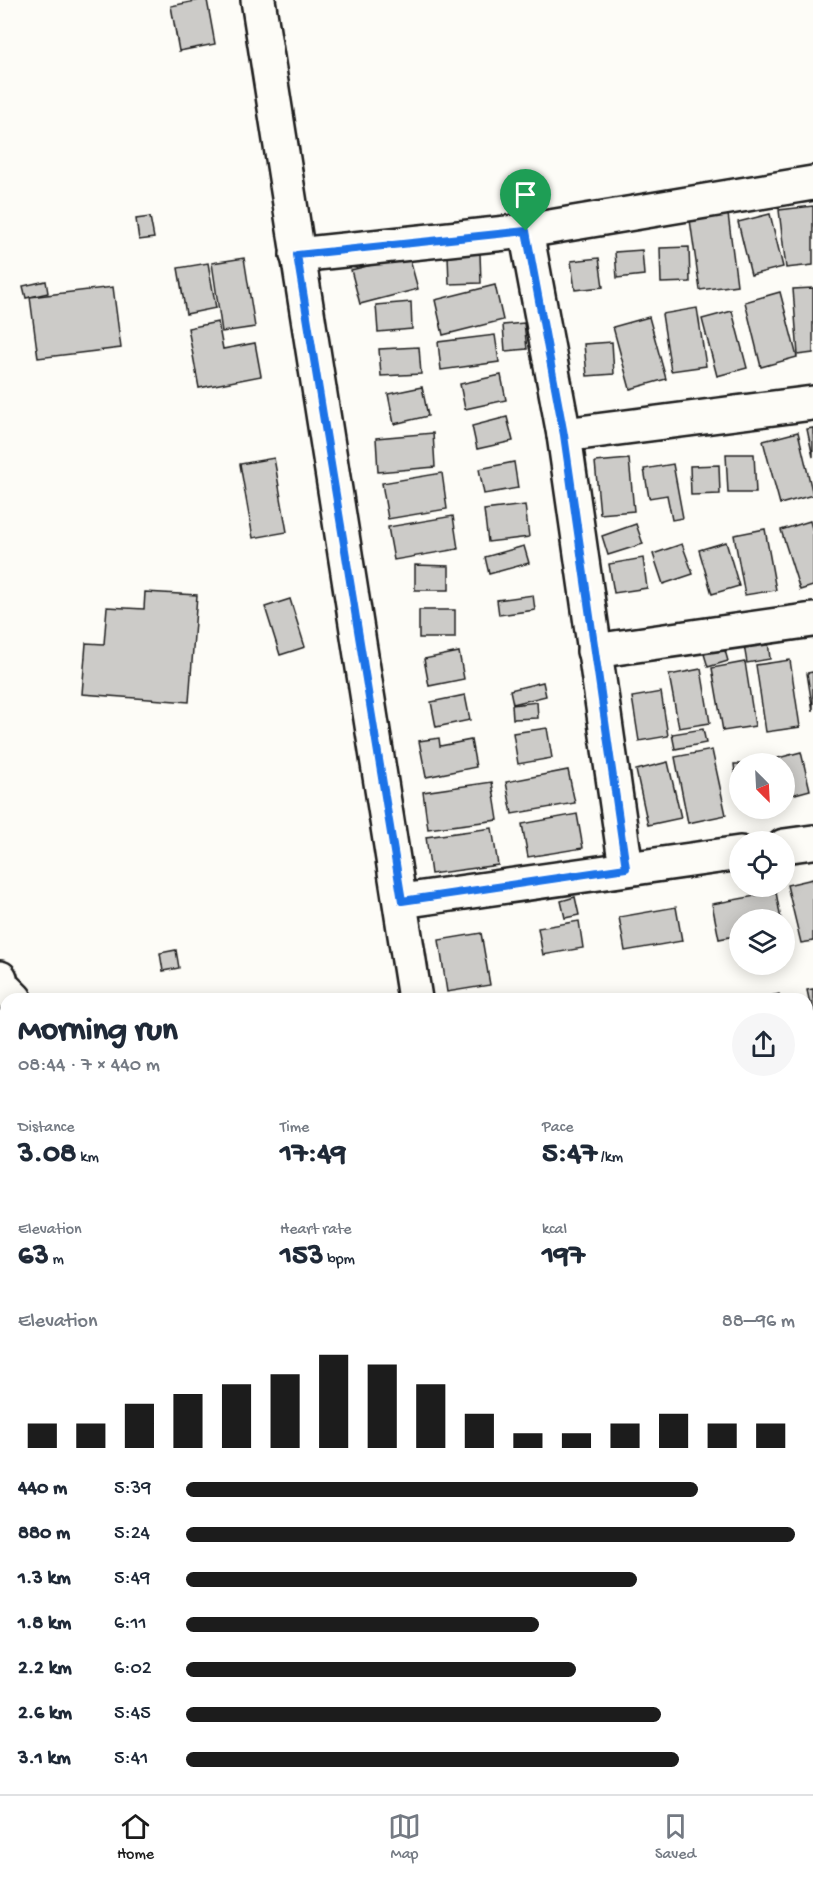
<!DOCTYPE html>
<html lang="en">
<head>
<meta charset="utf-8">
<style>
  body { margin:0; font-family:"Gochi Hand",sans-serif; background:#f6f6f7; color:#1f2937; height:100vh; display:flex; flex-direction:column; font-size:22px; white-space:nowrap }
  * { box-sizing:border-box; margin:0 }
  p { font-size:20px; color:#747a83 }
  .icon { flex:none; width:33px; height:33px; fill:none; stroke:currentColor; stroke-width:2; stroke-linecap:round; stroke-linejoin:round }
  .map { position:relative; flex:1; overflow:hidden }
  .details { position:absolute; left:0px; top:993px; width:813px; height:801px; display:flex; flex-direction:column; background:#fff; border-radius:18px 18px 0 0; box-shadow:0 3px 15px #0003 }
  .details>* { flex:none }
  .needle { width:39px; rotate:156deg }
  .fabs { position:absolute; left:729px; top:753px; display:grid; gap:12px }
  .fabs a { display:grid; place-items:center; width:66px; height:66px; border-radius:50%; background:#fff; box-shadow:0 3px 15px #0003; font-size:30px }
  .pin { position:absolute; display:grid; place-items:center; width:51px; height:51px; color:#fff; margin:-62px -26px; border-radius:50% 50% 50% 0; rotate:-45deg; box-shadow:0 0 6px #0007 }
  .pin .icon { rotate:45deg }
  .round { display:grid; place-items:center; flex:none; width:63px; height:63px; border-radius:32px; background:#f6f6f7 }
  .summary { display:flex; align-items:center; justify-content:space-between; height:102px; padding:0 18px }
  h1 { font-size:33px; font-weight:800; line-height:45px }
  .figures { display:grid; grid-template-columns:repeat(3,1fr); gap:9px; height:102px; padding:6px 18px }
  .figures div { display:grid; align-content:center }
  .figures b { font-size:30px; font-weight:800 }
  .figures small { font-size:16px; font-weight:400 }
  .figures p { font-size:16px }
  .chart { height:168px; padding:12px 18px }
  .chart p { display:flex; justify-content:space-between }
  .chart svg { width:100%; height:108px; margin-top:6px; stroke:#1c1c1c; stroke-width:6 }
  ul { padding:0 18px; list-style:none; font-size:20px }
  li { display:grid; grid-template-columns:96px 72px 1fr; align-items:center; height:45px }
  li i { height:15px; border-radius:8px; background:#1c1c1c }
  .tab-bar { display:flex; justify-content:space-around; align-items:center; height:84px; border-top:2px solid #e0e1e3; background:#fff; font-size:16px; color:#747a83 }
  .tab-bar a { display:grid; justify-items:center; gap:3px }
  .tab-bar .active { color:#1c1c1c }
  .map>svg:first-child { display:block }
  .building { fill:#cccbc8; stroke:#1c1c1c; stroke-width:1.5 }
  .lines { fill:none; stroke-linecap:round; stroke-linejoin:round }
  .minor-casing { stroke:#1c1c1c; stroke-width:38 }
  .minor { stroke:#fdfcf7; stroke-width:33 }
  .route-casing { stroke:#fff; stroke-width:12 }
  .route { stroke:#1a73e8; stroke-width:8 }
</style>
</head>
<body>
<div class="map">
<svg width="813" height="1794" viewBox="0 0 813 1794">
  <rect width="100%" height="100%" fill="#fdfcf7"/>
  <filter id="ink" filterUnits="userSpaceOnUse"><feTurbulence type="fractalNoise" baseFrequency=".0167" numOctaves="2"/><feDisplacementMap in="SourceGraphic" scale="12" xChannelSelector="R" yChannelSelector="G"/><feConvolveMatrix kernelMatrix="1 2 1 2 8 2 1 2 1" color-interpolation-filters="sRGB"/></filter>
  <g filter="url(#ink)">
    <!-- building -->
    <g class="building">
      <path d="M200 0H207L215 44 179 51 171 6Z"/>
      <path d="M813 206V265L786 268 779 210Z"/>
      <path d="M728 214 737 285 700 290 690 220Z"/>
      <path d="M770 214 783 267 751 275 738 222Z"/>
      <path d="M150 217 154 238 139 240 136 219Z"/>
      <path d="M689 247 690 282 661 283 660 248Z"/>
      <path d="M642 250 644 275 617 278 615 252Z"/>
      <path d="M480 254 481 283 449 284 448 255Z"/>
      <path d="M409 256 418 289 360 304 351 270Z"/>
      <path d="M244 258 255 327 222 332 212 263Z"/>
      <path d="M599 258 603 287 575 290 571 261Z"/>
      <path d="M208 263 216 308 186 314 178 268Z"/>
      <path d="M46 281 48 293 26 298 23 286Z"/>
      <path d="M495 285 503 320 443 335 435 300Z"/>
      <path d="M113 287 121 348 38 358 30 297Z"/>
      <path d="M813 288V353L798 355 793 289Z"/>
      <path d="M780 292 797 357 761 367 745 302Z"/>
      <path d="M411 302 412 329 378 332 376 305Z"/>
      <path d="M697 308 706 366 671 371 662 314Z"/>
      <path d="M732 311 747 368 717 376 702 319Z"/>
      <path d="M649 317 666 379 630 389 613 327Z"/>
      <path d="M218 322 223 349 255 343 261 376 199 388 188 328Z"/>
      <path d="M524 323 527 349 505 351 503 325Z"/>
      <path d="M495 335 499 362 441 370 438 342Z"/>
      <path d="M612 342 614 374 587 376 584 344Z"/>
      <path d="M419 347 421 374 381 376 379 349Z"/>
      <path d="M501 375 506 400 465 409 460 384Z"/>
      <path d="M422 387 428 416 394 424 388 394Z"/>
      <path d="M507 417 513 441 477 449 472 426Z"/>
      <path d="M813 428V457L807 429Z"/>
      <path d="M798 432 813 495 780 504 763 441Z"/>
      <path d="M433 433 435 467 378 472 376 438Z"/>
      <path d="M726 454H754L756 493H728Z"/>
      <path d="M274 458 287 532 253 538 240 464Z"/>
      <path d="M629 459 634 511 600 514 595 462Z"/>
      <path d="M514 462 518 488 484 494 479 469Z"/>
      <path d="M673 464 683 518 672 520 667 495 649 498 644 469Z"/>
      <path d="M719 465 720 494 691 495 690 466Z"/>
      <path d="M442 473 447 509 388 519 382 483Z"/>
      <path d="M525 505 529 537 488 542 484 510Z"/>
      <path d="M453 516 458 549 394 560 388 527Z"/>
      <path d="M810 521 813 532V586L800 590 781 530Z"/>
      <path d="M636 524 643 544 608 555 602 536Z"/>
      <path d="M765 529 776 590 745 595 734 535Z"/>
      <path d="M726 542 739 586 712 594 699 550Z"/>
      <path d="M682 544 693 574 663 584 653 554Z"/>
      <path d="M524 546 529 563 489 574 485 557Z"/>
      <path d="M643 558 647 588 614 593 609 564Z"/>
      <path d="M415 565 449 566V590H415Z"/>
      <path d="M145 592 197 595 189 702 82 694 86 643 104 644 107 607 144 609Z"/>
      <path d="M533 595 535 610 499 615 497 600Z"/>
      <path d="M290 599 305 647 280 655 265 607Z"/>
      <rect x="419" y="610" width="36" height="28"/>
      <path d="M768 641 770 659 747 663 744 645Z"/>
      <path d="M724 647 728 661 708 667 704 654Z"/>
      <path d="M459 652 464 679 429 686 424 659Z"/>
      <path d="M790 660 800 727 766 732 756 665Z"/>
      <path d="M745 662 755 726 723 731 712 668Z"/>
      <path d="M701 669 710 723 679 728 669 675Z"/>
      <path d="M813 672V711L807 673Z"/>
      <path d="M543 682 546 696 513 704 510 690Z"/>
      <path d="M661 692 668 736 639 741 632 697Z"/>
      <path d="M465 695 470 720 436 727 431 702Z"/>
      <path d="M537 702 538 718 513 719 512 705Z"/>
      <path d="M547 728 552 758 518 764 513 733Z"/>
      <path d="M703 729 706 743 675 749 672 734Z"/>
      <path d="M439 738 440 746 471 740 476 767 426 777 419 741Z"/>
      <path d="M712 750 726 815 688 823 675 757Z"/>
      <path d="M801 752 810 790 788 796 784 764H779L778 758Z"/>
      <path d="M668 762 681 818 648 825 636 770Z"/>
      <path d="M734 764H740V798L738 799Z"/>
      <path d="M568 770 575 803 512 814 506 782Z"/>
      <path d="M492 782 498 820 428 829 423 792Z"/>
      <path d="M577 814 583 848 528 857 522 824Z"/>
      <path d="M492 828 498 865 431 874 426 837Z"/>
      <path d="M813 879V941L801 943 787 885Z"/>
      <path d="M776 892 781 920H740V935L719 939 712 904Z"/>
      <path d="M575 897 579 915 565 918 561 901Z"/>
      <path d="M676 907 682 941 625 951 619 917Z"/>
      <path d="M579 921 583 948 543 955 538 928Z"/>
      <path d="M481 933 490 985 447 992 439 940Z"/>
      <path d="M176 950 179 968 163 971 160 953Z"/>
      <path d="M813 989V1017L807 990Z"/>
      <path d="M779 994 781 999H757Z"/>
      <path d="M6 1135V1175L2 1176 0 1136Z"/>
      <rect x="0" y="1474" width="6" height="49"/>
    </g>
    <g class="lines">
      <defs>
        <g id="minor">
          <path d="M258 0 415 999"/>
          <path d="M526 231 564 435"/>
          <path d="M297 255 526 231 813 183"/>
          <path d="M594 651 813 620"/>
          <path d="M784 846 813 842"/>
          <path d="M626 868 564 435 813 403"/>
          <path d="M402 901 740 853"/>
          <path d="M0 978 2 986 15 999"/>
          <path d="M807 1096 813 1095"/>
          <path d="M807 1336 813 1333"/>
          <path d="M807 1414 813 1464"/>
          <path d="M807 1553H813"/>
          <path d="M0 1674 6 1673"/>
          <path d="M807 1761 813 1760"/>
          <path d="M376 1794 396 1788"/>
        </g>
      </defs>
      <!-- minor casing -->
      <use href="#minor" class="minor-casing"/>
      <!-- minor -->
      <use href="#minor" class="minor"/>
    </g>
  </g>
  <g class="lines" filter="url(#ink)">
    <defs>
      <path id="route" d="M526 231 564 435 626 868 402 901 297 255Z"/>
    </defs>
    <!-- route casing -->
    <use href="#route" class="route-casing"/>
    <!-- route -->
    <use href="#route" class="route"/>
  </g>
</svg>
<div class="fabs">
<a><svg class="needle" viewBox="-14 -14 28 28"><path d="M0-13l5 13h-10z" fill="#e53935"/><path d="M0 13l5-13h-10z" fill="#747a83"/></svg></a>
<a><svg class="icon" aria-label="locate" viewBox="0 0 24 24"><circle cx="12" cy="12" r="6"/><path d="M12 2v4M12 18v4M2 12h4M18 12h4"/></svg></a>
<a><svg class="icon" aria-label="layers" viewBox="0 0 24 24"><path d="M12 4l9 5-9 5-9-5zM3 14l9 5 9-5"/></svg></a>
</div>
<div class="pin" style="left:526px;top:231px;background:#1e9e55"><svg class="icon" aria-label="arrive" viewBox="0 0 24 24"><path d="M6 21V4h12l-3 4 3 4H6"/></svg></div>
<section class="details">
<div class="summary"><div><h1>Morning run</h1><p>08:44 · 7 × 440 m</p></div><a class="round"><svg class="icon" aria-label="share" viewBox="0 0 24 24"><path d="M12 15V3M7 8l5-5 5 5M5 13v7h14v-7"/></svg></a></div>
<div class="figures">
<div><p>Distance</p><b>3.08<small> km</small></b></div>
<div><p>Time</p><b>17:49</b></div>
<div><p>Pace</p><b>5:47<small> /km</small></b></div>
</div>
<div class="figures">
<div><p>Elevation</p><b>63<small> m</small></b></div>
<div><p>Heart rate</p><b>153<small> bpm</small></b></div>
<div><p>kcal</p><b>197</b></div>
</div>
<div class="chart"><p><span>Elevation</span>88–96 m</p>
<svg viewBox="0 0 160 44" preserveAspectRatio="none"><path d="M5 44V34M15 44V34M25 44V26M35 44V22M45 44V18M55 44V14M65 44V6M75 44V10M85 44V18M95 44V30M105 44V38M115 44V38M125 44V34M135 44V30M145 44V34M155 44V34"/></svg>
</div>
<ul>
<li><b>440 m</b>5:39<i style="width:84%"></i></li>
<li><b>880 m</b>5:24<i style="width:100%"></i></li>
<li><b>1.3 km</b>5:49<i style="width:74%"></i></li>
<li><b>1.8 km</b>6:11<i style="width:58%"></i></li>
<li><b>2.2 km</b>6:02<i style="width:64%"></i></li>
<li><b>2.6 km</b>5:45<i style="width:78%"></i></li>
<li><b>3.1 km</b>5:41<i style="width:81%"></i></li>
</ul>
</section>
</div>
<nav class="tab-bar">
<a class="active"><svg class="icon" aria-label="home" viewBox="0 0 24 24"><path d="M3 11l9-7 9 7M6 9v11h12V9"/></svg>Home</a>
<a><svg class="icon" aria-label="map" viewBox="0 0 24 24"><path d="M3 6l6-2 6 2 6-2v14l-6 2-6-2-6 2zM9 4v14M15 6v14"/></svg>Map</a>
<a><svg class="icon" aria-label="saved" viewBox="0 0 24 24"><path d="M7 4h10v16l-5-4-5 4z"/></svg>Saved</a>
</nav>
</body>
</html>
